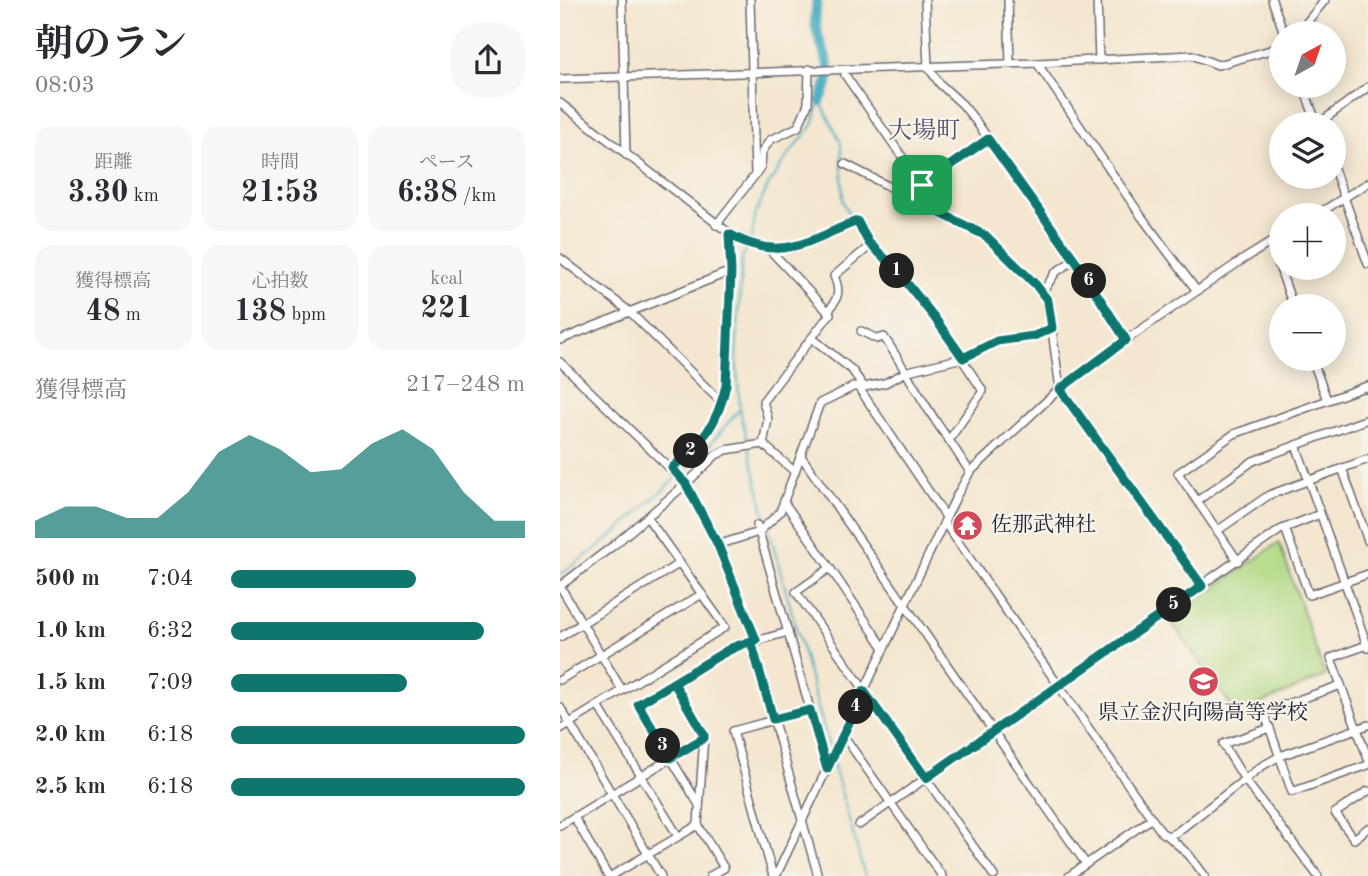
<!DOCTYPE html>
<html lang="ja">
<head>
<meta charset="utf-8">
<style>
  body { margin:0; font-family:"Old Standard TT","Noto Serif JP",serif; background:#f7f7f7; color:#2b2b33; height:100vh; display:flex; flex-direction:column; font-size:26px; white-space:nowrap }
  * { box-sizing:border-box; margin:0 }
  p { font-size:23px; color:#7c7c81 }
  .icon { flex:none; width:38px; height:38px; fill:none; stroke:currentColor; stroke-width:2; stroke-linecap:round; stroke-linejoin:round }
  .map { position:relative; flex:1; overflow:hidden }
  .drawer { display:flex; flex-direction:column; background:#fff; width:560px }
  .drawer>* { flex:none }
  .needle { width:46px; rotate:40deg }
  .controls { position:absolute; left:709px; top:21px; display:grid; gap:14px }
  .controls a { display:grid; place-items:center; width:77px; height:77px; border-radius:50%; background:#fff; box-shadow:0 4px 18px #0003; font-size:35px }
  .pin { position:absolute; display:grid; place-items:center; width:60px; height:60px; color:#fff; margin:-30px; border-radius:14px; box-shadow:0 4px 10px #0006 }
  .km { position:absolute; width:35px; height:35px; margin:-18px; border-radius:50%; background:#222; color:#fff; font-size:19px; line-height:35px; text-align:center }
  .round { display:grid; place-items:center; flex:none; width:74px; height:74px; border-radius:28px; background:#f7f7f7 }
  .headline { display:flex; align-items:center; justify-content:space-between; height:119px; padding:0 35px }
  h1 { font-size:38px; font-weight:700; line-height:52px }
  .figures { display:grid; grid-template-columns:repeat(3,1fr); gap:10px; height:119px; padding:7px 35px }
  .figures div { display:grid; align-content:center; border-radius:18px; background:#f7f7f7; text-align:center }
  .figures b { font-size:30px; font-weight:700 }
  .figures small { font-size:19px; font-weight:400 }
  .figures p { font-size:19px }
  .chart { height:196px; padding:14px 35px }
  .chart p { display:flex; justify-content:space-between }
  .chart svg { width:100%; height:126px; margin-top:7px; fill:#0f766e; opacity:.7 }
  ul { padding:0 35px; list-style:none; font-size:23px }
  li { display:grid; grid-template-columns:112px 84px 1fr; align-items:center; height:52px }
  li i { height:18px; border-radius:9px; background:#0f766e }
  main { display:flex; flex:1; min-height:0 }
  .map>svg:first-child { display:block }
  .green { fill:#b1d984; stroke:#6a7e60; stroke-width:2 }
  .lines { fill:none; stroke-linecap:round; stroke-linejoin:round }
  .stream { stroke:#41abc1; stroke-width:2 }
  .river { stroke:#41abc1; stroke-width:10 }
  .minor-casing { stroke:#6c676f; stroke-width:10 }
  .minor { stroke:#fff; stroke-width:7 }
  .route-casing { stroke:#fff; stroke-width:14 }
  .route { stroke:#0f766e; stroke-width:9 }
  .labels { text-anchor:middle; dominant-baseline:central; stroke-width:5; stroke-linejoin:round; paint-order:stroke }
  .poi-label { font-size:21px; fill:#22223b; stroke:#f7f3e8; text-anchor:start }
  .quarter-label { font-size:24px; fill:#595170; stroke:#f7f3e8 }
</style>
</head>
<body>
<main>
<section class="drawer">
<div class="headline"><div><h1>朝のラン</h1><p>08:03</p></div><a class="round"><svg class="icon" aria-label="share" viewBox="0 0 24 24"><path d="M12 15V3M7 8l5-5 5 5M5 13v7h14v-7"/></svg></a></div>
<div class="figures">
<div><p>距離</p><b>3.30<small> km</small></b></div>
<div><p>時間</p><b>21:53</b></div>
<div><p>ペース</p><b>6:38<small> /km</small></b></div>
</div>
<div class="figures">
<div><p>獲得標高</p><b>48<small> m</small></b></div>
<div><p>心拍数</p><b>138<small> bpm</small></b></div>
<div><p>kcal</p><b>221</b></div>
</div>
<div class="chart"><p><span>獲得標高</span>217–248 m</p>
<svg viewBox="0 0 160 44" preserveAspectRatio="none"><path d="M0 44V38L10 33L20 33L30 37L40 37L50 28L60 14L70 8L80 13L90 21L100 20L110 11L120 6L130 13L140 28L150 38L160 38V44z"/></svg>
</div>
<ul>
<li><b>500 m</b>7:04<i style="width:63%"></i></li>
<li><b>1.0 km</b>6:32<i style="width:86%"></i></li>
<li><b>1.5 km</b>7:09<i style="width:60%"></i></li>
<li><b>2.0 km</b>6:18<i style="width:100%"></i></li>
<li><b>2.5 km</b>6:18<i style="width:100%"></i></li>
</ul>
</section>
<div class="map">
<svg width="808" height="876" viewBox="0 0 808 876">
  <rect width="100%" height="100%" fill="#f7f3e8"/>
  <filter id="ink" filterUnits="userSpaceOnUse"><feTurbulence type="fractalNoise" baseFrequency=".0143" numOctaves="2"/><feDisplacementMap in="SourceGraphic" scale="14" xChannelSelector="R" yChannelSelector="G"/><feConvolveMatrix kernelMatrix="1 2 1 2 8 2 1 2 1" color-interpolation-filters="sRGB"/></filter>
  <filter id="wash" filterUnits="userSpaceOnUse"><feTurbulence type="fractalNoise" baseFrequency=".00686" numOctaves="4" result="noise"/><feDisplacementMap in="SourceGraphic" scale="28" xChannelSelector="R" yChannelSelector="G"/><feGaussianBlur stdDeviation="1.57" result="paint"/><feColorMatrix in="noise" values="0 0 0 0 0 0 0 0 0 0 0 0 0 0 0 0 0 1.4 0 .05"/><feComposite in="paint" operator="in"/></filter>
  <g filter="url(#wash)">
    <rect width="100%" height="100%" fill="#f4e6cf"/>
    <!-- green -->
    <path class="green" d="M719 542 765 676 677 714 610 620Z"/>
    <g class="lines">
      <!-- stream -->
      <g class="stream">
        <path d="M261 102 281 143 283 201 291 219"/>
        <path d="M293 224 307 246"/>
        <path d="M191 240 196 212 209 184 229 154 253 125 260 101"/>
        <path d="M311 250 348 289"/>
        <path d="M358 302 375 325"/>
        <path d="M188 443 180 410 176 356 182 258 189 245"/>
        <path d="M189 448 206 521"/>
        <path d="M121 473 141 455 179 410"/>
        <path d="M208 526 271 754"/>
        <path d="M0 575 51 537 117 477"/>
        <path d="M273 763 305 876"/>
      </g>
      <!-- river -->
      <path class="river" d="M257 0C256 9 254 19 256 28 264 61 278 65 260 101"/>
    </g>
  </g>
  <g filter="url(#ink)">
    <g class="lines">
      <defs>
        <g id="minor">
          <path d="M62 0 66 155"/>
          <path d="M190 0 195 174"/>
          <path d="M365 0 368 67 380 84 402 104 415 120 517 263 566 340"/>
          <path d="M448 0 450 63"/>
          <path d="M537 0 539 60"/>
          <path d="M712 0 724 33"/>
          <path d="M738 33 765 0"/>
          <path d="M477 63 581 216 637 291"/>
          <path d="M285 75 362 185"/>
          <path d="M0 79 477 63 632 55 658 65 721 47"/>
          <path d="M743 86 757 124"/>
          <path d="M0 103 173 236 208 249 232 248 297 221 309 243 335 268 374 317 423 391 389 440 410 472"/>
          <path d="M758 124 808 87"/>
          <path d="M285 164 426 236 476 285 488 301 500 389 642 586"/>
          <path d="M774 169 808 264"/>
          <path d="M347 196 428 139"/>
          <path d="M756 215 808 183"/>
          <path d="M156 225 195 175 201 166 202 152 210 140 238 127 248 104 249 69"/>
          <path d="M711 243 733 306"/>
          <path d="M0 258 70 312 162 403"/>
          <path d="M482 293 496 272 514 260"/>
          <path d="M268 312C278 298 281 292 274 276L311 245"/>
          <path d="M301 331 317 339 324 337C347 371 364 407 389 440"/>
          <path d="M252 338 292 370 304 387"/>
          <path d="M0 340 171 271"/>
          <path d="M752 359 767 400"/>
          <path d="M0 362 126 484 157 545 196 640"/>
          <path d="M299 388 386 517"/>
          <path d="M203 444 235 472"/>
          <path d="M736 445 808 648"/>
          <path d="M241 456 526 864"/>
          <path d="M112 468C143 440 157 427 166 385L171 271 169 234"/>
          <path d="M782 468 808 541"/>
          <path d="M637 501 693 461 808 419"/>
          <path d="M224 502 270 568"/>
          <path d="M384 522 602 833 608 836 617 832 702 766 720 756 808 725"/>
          <path d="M197 525 267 768"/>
          <path d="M725 528 749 595 808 574"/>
          <path d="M657 531 709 495 808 459"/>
          <path d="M157 545 199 532 220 512 260 403 295 386 299 388 325 383 348 371 403 358 437 341 474 336 492 328"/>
          <path d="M678 561 618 473 674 434 807 386 808 389"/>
          <path d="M0 586 54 545 126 484 156 455 166 450 203 444 208 419 203 401 270 314 209 249"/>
          <path d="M0 586 62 690"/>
          <path d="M0 637 120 563"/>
          <path d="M191 641 258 876"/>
          <path d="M807 645 771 658 808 759"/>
          <path d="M324 648 270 568 236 592 434 876"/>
          <path d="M0 680 142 594"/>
          <path d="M781 685 704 712 732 792 808 765"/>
          <path d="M38 706 118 836"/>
          <path d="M0 707 101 876"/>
          <path d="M710 728 663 744 685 780 758 876"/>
          <path d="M0 729 165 627 87 517"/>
          <path d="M283 735 382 876"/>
          <path d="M808 791 775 813 794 839 808 828"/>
          <path d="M139 805 78 704 171 648 228 632"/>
          <path d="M14 817 144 738"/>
          <path d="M0 825 14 817 48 876"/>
          <path d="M138 825 164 868 150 876"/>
          <path d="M299 825 720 530 760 514"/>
          <path d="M608 836 629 855 645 876"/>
          <path d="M51 876 138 825 144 735 114 683"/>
          <path d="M213 876 173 731 250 710"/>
          <path d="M216 876 397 495 410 472 495 393 566 340 679 262 721 236"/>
          <path d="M509 876 591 819"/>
        </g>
      </defs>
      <!-- minor casing -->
      <use href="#minor" class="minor-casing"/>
      <!-- minor -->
      <use href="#minor" class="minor"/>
    </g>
  </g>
  <g class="lines" filter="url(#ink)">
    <defs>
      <path id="route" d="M362 185 347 196 426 236 476 285 488 301 492 328 474 336 437 341 403 358 374 317 335 268 309 243 297 221C249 240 221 264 169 234L171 271 166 385C157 427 143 440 112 468L126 484 158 545 196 640C166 648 141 667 114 683L144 735V738L110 758 78 704 171 648 191 641 213 719 250 710 267 769 304 691 366 778 642 586 500 389 566 340 517 263 428 139 362 185"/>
    </defs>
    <!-- route casing -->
    <use href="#route" class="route-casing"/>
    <!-- route -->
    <use href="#route" class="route"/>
  </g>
  <!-- icons -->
  <defs>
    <symbol id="temple-disc" viewBox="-11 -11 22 22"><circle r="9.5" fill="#d1495b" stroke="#f7f3e8"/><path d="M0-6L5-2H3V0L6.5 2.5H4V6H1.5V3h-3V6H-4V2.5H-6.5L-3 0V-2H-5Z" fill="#fff"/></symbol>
    <symbol id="school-disc" viewBox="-11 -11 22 22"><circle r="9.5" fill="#d1495b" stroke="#f7f3e8"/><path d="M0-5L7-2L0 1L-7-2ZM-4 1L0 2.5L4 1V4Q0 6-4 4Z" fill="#fff"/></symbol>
  </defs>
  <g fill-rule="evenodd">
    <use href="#temple-disc" x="390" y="508" width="35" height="35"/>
    <use href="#school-disc" x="626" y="664" width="35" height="35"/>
  </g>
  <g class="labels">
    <!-- poi labels -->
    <g class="poi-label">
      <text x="431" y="525">佐那武神社</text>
      <text x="643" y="713" text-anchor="middle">県立金沢向陽高等学校</text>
    </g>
    <!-- quarter labels -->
    <g class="quarter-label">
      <text x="364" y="132">大場町</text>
    </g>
  </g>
</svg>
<div class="controls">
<a><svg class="needle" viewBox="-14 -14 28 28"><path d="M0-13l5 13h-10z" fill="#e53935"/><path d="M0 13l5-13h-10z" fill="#7c7c81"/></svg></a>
<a><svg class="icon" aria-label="layers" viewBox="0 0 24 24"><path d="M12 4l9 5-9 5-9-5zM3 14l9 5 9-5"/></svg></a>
<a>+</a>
<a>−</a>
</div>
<div class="pin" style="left:362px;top:185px;background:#1e9e55"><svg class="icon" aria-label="arrive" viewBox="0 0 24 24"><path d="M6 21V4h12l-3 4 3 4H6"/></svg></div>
<b class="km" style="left:337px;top:271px">1</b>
<b class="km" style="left:131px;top:451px">2</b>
<b class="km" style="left:103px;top:746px">3</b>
<b class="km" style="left:296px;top:707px">4</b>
<b class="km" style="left:614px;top:605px">5</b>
<b class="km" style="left:529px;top:281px">6</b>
</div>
</main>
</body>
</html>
